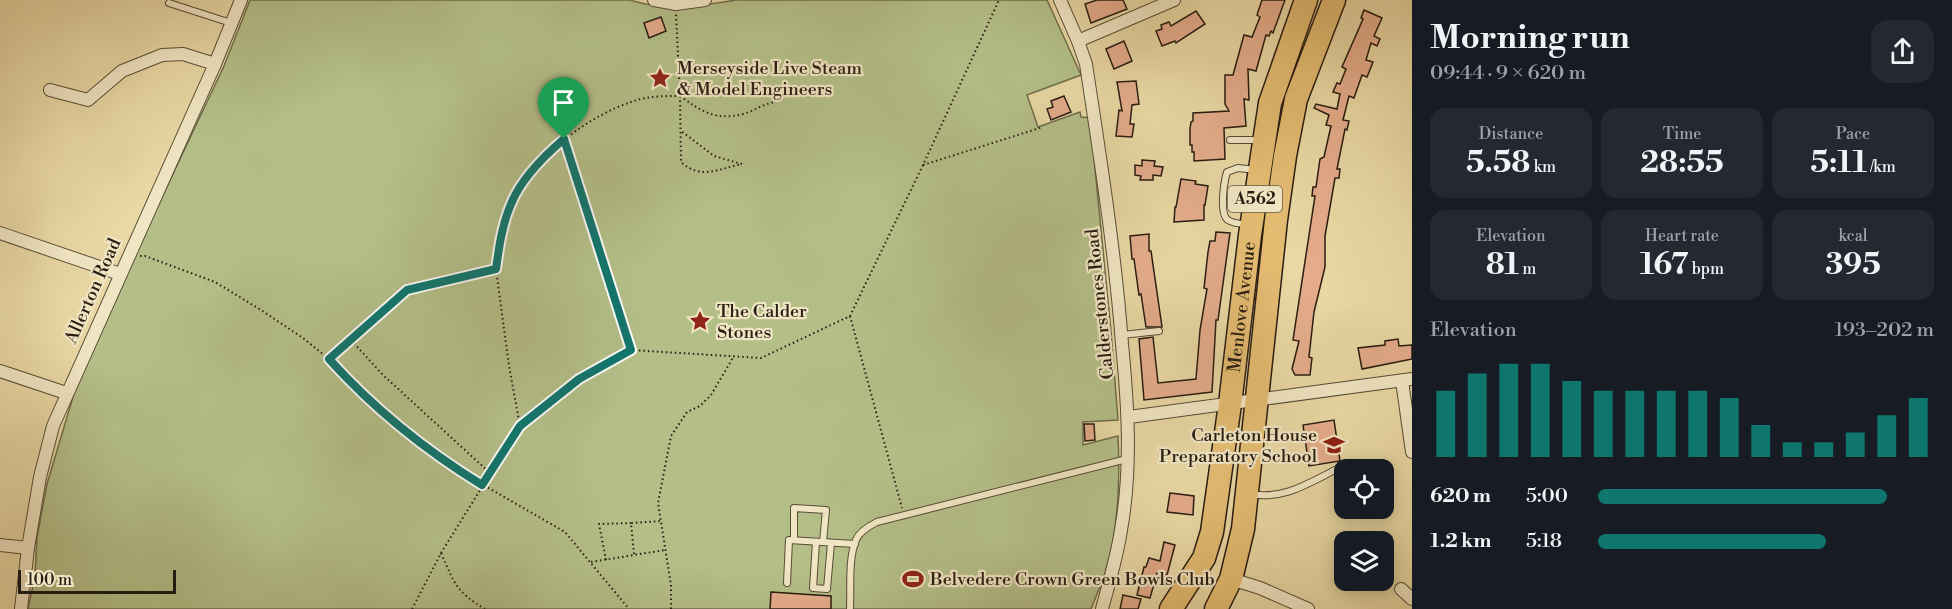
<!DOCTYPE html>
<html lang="en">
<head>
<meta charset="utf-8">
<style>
  body { margin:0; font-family:"Libre Bodoni",serif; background:#242831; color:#f1f3f6; height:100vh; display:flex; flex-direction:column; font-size:22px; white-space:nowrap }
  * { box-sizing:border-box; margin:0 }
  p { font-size:20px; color:#9ea1a6 }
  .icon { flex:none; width:33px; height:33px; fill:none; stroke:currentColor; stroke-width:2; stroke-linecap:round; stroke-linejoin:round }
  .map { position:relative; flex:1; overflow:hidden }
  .panel { display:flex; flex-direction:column; background:#171b24; width:540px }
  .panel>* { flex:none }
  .fabs { position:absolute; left:1334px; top:459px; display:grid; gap:12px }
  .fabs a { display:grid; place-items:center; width:60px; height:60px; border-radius:12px; background:#171b24; box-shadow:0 3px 15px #0003; font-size:30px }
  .scale { position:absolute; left:18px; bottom:15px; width:158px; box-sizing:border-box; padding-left:6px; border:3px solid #281d12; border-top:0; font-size:16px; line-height:21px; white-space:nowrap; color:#281d12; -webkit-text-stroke:4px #f1e6c4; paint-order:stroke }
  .pin { position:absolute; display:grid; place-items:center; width:51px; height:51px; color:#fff; margin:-62px -26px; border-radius:50% 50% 50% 0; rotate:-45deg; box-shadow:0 0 6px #0007 }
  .pin .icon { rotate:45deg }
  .round { display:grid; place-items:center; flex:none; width:63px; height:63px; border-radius:18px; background:#242831 }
  .summary { display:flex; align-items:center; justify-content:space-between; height:102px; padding:0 18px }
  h1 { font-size:33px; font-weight:700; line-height:45px }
  .metrics { display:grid; grid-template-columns:repeat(3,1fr); gap:9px; height:102px; padding:6px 18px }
  .metrics div { display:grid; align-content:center; border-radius:15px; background:#242831; text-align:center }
  .metrics b { font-size:30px; font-weight:700 }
  .metrics small { font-size:16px; font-weight:400 }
  .metrics p { font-size:16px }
  .chart { height:168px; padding:12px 18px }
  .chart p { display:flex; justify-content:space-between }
  .chart svg { width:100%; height:108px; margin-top:6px; stroke:#0f766e; stroke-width:6 }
  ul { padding:0 18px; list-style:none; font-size:20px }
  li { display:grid; grid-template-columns:96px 72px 1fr; align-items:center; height:45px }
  li i { height:15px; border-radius:8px; background:#0f766e }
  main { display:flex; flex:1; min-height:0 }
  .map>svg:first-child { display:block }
  .green { fill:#b4bf88; stroke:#6e6e4d; stroke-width:1.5 }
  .building { fill:#e4ac8b; stroke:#281d12; stroke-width:1.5 }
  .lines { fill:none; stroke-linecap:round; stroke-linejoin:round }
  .lane-casing { stroke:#584c36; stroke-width:8 }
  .street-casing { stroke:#584c36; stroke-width:14 }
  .highway-casing { stroke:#281d12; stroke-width:25 }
  .path { stroke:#281d12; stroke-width:2; stroke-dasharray:1.5 3; stroke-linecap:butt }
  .lane { stroke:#f1e6c4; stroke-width:6 }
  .street { stroke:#f1e6c4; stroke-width:12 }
  .highway { stroke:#e4bc72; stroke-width:22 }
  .route-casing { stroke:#fff; stroke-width:12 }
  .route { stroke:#0f766e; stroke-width:8 }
  .labels { text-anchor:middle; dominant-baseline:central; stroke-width:4.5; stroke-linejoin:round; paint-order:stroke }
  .shield { fill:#f1e6c4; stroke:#645947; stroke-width:1.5 }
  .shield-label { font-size:16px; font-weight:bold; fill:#281d12 }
  .poi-label { font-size:18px; fill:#281d12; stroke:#f1e6c4; text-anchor:start }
  .street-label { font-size:18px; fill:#281d12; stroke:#f1e6c4 }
</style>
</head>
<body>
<main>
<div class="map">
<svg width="1412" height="609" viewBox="0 0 1412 609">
  <rect width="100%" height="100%" fill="#e9d8a4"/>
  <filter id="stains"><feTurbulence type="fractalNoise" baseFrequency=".00333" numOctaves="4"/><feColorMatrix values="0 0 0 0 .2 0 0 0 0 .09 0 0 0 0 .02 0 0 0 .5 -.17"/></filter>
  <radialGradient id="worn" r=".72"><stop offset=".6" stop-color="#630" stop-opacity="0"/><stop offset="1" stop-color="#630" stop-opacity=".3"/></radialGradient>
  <!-- green -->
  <path class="green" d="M250 0H630C665 11 701 6 736 0H1047L1081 75 1027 95 1038 127 1080 112 1081 117 1090 118 1111 331 1118 420 1083 422V445L1118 436C1120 480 1119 528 1106 570 1102 583 1096 596 1091 609H28L35 576 37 537 47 484 73 397 92 345 224 66Z"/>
  <!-- building -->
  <g class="building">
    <path d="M1097 0H1123L1127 9 1091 23 1085 4Z"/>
    <path d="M1262 0H1285L1273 33 1271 31 1269 36 1266 35 1256 71 1248 69 1249 100 1244 99 1246 126 1224 128 1225 159 1194 161V152H1192V145H1190V129L1191 122 1193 121V113L1229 111 1225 104V75H1233L1244 35 1252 37 1260 17 1257 15Z"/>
    <path d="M1364 10 1382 18 1374 36 1380 39 1377 46 1371 43 1366 60 1373 62 1367 77 1362 75 1354 98 1349 96 1343 120 1349 121 1347 130 1345 129 1337 169H1340L1339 178H1335L1325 236V267L1314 312 1309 357 1312 358 1310 375H1295L1292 369 1299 341 1293 340 1315 196H1312L1313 187H1316L1320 159 1324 157 1331 126 1326 125 1329 115 1314 108 1316 104 1337 109 1340 94 1333 92 1337 83 1340 84 1346 69 1342 67 1363 19 1361 18Z"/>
    <path d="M1196 11 1205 24 1176 43 1175 41 1162 46 1156 31 1162 29 1161 25 1169 22 1171 26Z"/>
    <path d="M661 17 666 31 649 38 644 23Z"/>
    <path d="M1124 41 1132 61 1114 69 1106 49Z"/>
    <path d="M1136 81 1139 104 1132 105 1130 124H1134L1132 137 1116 136 1119 110 1122 111 1117 82Z"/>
    <path d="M1064 96 1071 112 1051 120 1047 109 1053 107 1051 101Z"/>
    <path d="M1142 160 1155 161 1154 166 1163 167 1161 176 1153 175V180H1140L1141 176 1135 175V165L1142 166Z"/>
    <path d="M1181 179 1196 181 1195 184 1208 186 1205 205H1204V220L1174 222 1175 207H1176Z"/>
    <path d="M1216 232 1230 233 1218 320H1216L1212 392 1144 400 1139 339 1153 337 1158 383 1196 379 1200 330 1207 289 1204 288 1208 252 1210 241H1215Z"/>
    <path d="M1149 234V251H1151L1162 327H1146L1141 294 1139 295 1134 259H1132L1130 236Z"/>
    <path d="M1398 339 1399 346 1412 345V359L1362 369 1358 348 1385 345V341Z"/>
    <path d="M1334 420 1340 461 1309 466 1303 425Z"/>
    <path d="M1084 424H1094L1095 440 1085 441Z"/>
    <path d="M1170 493 1194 496 1193 515 1167 512Z"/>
    <path d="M1164 542 1175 545 1167 575 1157 573 1150 598 1137 595 1144 567H1146L1149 558 1160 561Z"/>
    <path d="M771 592 831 596V609H770Z"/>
    <path d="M1123 595 1141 599 1138 609H1120Z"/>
  </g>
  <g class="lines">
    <defs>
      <g id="lane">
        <path d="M169 3 231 23"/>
        <path d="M1230 140H1260"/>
        <path d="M1248 224C1242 224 1233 224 1228 220 1219 214 1224 182 1227 172L1238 168 1257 170"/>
        <path d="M1122 335 1159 331"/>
        <path d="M1251 494C1283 500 1307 484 1335 470"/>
        <path d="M794 540V508L826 510 823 542"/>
        <path d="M816 542 813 588 827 589 831 543"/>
        <path d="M787 583 789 540 855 544"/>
        <path d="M850 608C851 589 848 558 856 540 859 532 869 526 877 522L1127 459"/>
      </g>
      <g id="street">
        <path d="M654 0 676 4 705 0"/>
        <path d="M1060 0 1078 41 1086 64C1100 157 1115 250 1122 344 1128 406 1132 468 1121 530 1117 557 1109 583 1102 609"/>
        <path d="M1078 41 1174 0"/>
        <path d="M50 90 88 100 122 71 162 55 183 54 215 64"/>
        <path d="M0 233 120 274"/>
        <path d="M0 371 66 393"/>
        <path d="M1402 381 1412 452"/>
        <path d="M1129 417 1412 379"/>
        <path d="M0 545 28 548"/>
        <path d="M1231 579 1260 588 1308 609"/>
        <path d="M1401 589 1412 599"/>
        <path d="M21 609 28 548 40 477 53 426 215 64 241 0"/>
      </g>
      <g id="highway">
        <path id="s1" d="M1171 609 1204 558 1212 532 1230 404 1250 235 1270 103 1306 0"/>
        <path d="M1216 609 1231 579 1243 529 1276 220 1285 156 1296 99 1334 0"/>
      </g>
    </defs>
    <!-- lane casing -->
    <use href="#lane" class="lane-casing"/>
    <!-- street casing -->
    <use href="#street" class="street-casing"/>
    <!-- highway casing -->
    <use href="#highway" class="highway-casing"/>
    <!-- path -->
    <g class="path">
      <path d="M680 96 681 162C701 180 718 169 742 164L714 156 680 130"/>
      <path d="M680 96C701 111 715 121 743 114 754 111 763 104 775 102"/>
      <path d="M564 139 631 350"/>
      <path d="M923 165 1043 127"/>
      <path d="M140 256H145L215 282 261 310 303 338 329 359 390 419 440 460 565 532 629 609"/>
      <path d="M496 269 509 366 520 426"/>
      <path d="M850 316 902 508"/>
      <path d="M351 340 383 375 490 473"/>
      <path d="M329 359 407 290 496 269C499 247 502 226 510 206 528 160 589 115 634 101 649 96 665 96 680 96L676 14"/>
      <path d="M441 553C455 584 455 591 485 609"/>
      <path d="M634 554 631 523 661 521"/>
      <path d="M606 560 599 524 631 523"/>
      <path d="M591 562 665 550"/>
      <path d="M412 609 441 553 520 426 579 379 631 350 761 358 850 316 923 165 999 0"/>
      <path d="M671 609V585L658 503 671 436 687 412 700 406 711 395 734 356"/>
    </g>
    <!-- lane -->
    <use href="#lane" class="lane"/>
    <!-- street -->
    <use href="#street" class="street"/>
    <!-- highway -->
    <use href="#highway" class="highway"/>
  </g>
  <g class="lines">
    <defs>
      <path id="route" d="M564 139 631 350 579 379 520 426 482 485C425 450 374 409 329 359L407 290 496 269C499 247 502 225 511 204 521 179 544 156 564 139Z"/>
    </defs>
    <!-- route casing -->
    <use href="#route" class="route-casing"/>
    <!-- route -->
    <use href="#route" class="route"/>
  </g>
  <!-- icons -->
  <defs>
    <symbol id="sight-bare" viewBox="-9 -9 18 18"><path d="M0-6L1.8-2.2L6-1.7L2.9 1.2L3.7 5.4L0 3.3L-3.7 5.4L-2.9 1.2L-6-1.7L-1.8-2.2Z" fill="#8f2418" stroke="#f1e6c4" stroke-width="2.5" paint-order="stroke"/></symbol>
    <symbol id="school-bare" viewBox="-9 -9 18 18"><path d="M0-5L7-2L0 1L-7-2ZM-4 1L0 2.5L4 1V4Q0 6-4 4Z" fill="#8f2418" stroke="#f1e6c4" stroke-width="2.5" paint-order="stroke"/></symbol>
    <symbol id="stadium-bare" viewBox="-9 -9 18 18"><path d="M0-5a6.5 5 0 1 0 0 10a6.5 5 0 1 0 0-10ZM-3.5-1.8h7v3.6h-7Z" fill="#8f2418" stroke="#f1e6c4" stroke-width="2.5" paint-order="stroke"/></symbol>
  </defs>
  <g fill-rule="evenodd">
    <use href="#sight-bare" x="645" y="63" width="30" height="30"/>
    <use href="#sight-bare" x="685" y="306" width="30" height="30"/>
    <use href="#school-bare" x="1319" y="430" width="30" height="30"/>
    <use href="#stadium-bare" x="898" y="564" width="30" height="30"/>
  </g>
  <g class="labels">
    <!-- shield labels -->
    <rect class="shield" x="1228" y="186" width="54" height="26" rx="4.5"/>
    <g class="shield-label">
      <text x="1255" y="199">A562</text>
    </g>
    <!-- poi labels -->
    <g class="poi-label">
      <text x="677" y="68">Merseyside Live Steam<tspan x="677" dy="21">&amp; Model Engineers</tspan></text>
      <text x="717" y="311">The Calder<tspan x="717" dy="21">Stones</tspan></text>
      <text x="1317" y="435" text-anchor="end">Carleton House<tspan x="1317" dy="21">Preparatory School</tspan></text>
      <text x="930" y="579">Belvedere Crown Green Bowls Club</text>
    </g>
    <!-- street labels -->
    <g class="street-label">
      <text transform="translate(93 291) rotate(-66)">Allerton Road</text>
      <text transform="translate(1100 304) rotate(-96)">Calderstones Road</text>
      <text stroke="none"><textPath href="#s1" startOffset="315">Menlove Avenue</textPath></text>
    </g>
  </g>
  <rect width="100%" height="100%" filter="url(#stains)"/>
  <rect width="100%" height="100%" fill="url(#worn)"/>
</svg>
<div class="fabs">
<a><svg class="icon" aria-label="locate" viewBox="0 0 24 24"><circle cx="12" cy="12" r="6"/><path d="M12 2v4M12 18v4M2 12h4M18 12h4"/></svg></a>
<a><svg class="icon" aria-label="layers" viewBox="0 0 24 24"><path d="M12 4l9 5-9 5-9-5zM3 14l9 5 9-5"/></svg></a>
</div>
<div class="scale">100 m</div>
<div class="pin" style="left:564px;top:139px;background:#1e9e55"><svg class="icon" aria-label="arrive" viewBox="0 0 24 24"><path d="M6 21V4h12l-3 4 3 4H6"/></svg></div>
</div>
<section class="panel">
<div class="summary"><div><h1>Morning run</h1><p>09:44 · 9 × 620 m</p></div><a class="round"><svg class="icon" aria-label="share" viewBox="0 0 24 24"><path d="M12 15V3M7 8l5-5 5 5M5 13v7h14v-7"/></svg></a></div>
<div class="metrics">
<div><p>Distance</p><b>5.58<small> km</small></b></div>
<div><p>Time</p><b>28:55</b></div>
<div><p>Pace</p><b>5:11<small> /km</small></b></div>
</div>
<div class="metrics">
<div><p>Elevation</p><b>81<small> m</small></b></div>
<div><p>Heart rate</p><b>167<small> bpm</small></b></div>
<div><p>kcal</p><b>395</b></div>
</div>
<div class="chart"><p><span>Elevation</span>193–202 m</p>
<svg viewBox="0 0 160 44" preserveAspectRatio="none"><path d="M5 44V17M15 44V10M25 44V6M35 44V6M45 44V13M55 44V17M65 44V17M75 44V17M85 44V17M95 44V20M105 44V31M115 44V38M125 44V38M135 44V34M145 44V27M155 44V20"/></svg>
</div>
<ul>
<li><b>620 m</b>5:00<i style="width:86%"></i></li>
<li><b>1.2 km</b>5:18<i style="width:68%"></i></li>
</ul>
</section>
</main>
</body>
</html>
